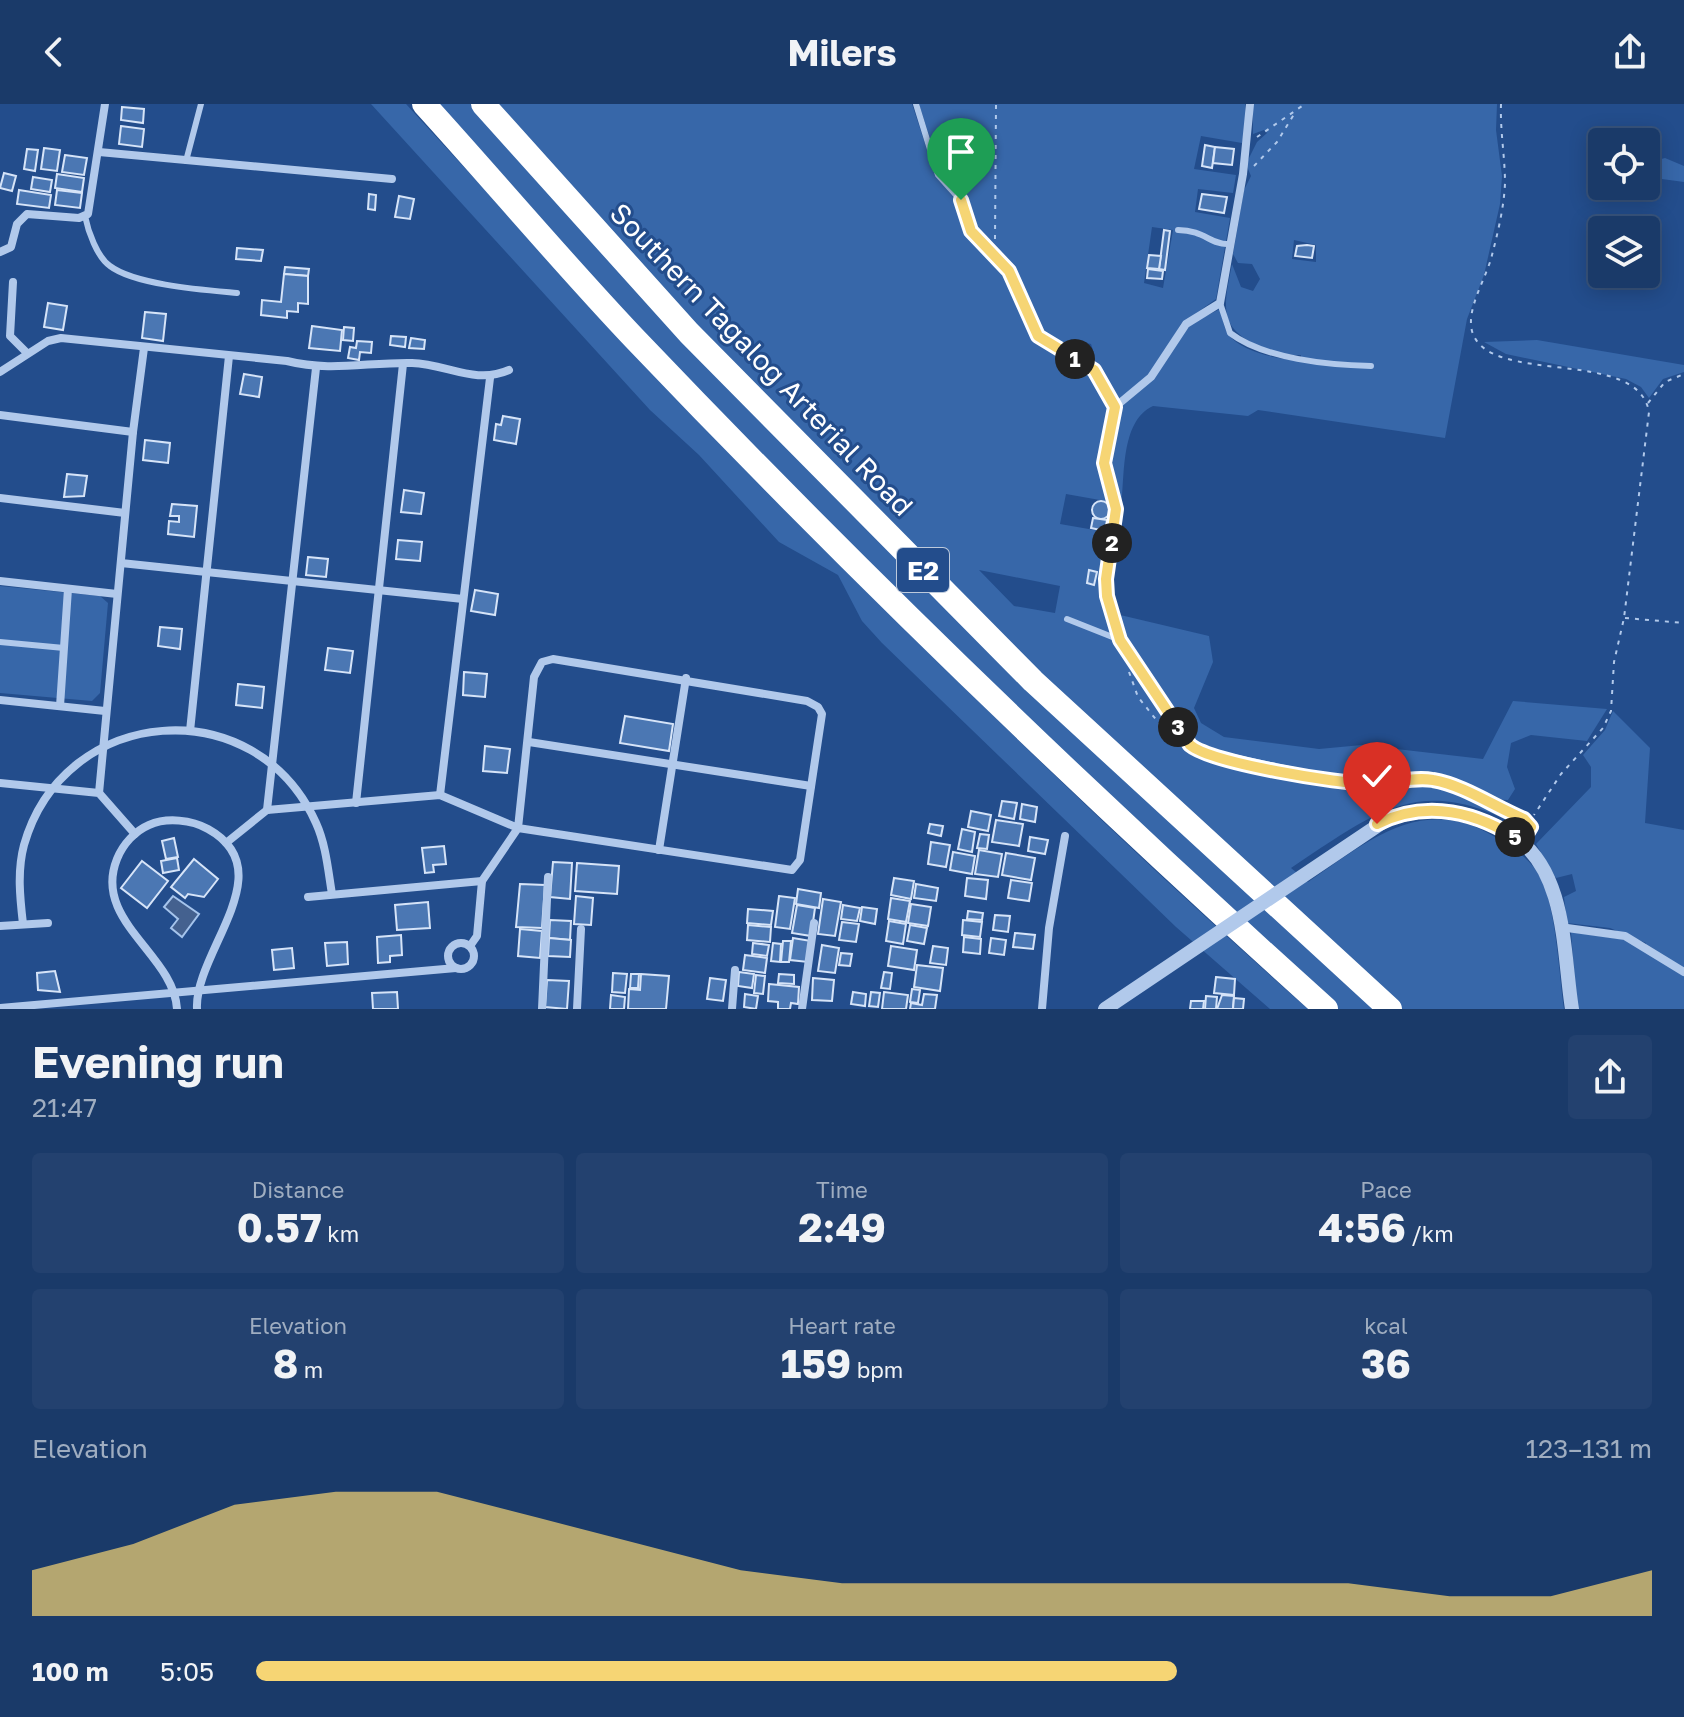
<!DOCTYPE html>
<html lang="en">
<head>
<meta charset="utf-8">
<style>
  body { margin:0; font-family:"Golos Text",sans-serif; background:#23416f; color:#f1f3f6; height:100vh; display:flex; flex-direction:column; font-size:30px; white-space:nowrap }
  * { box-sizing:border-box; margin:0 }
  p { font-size:26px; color:#9fadc0 }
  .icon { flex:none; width:44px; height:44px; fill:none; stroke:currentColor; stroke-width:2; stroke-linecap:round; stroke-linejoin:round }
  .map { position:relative; height:905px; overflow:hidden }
  .drawer { display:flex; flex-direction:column; background:#1a3a69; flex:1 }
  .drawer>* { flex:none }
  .tools { position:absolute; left:1588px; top:24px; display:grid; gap:16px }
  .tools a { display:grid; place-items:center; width:72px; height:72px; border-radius:8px; background:#1a3a69; box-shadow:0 4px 20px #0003,0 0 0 2px #38547d; font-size:40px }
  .pin { position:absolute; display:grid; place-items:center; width:68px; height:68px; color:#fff; margin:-82px -34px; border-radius:50% 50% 50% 0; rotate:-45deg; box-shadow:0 0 8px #0007 }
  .pin .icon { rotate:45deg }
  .km { position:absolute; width:40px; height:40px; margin:-20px; border-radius:50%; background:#222; color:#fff; font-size:22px; line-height:40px; text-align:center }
  .round { display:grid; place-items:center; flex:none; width:84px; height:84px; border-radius:8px; background:#23416f }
  .headline { display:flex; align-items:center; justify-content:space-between; height:136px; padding:0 32px }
  h1 { font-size:44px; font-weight:700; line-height:60px }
  .stats { display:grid; grid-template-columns:repeat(3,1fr); gap:12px; height:136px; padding:8px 32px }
  .stats div { display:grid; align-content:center; border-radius:8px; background:#23416f; text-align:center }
  .stats b { font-size:40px; font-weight:700 }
  .stats small { font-size:22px; font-weight:400 }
  .stats p { font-size:22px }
  .chart { height:224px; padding:16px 32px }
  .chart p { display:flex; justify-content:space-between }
  .chart svg { width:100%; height:144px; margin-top:8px; fill:#f6d574; opacity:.7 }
  ul { padding:0 32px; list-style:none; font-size:26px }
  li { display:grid; grid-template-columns:128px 96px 1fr; align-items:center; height:60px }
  li i { height:20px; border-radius:10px; background:#f6d574 }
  header { display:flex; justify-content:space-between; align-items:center; height:104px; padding:0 32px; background:#1a3a69; font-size:36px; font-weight:700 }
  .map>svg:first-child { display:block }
  .green { fill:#3767a9; fill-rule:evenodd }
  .water { fill:#44618f; stroke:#a5c4ec; stroke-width:2 }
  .building { fill:#4b77b3; stroke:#d6e4f8; stroke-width:2 }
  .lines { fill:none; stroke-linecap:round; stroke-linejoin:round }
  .path { stroke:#b1c9eb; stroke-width:2; stroke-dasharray:4 6; stroke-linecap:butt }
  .service { stroke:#b1c9eb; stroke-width:6 }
  .minor { stroke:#b1c9eb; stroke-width:8 }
  .tertiary { stroke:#b1c9eb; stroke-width:14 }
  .motorway { stroke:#fff; stroke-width:24 }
  .tertiary-bridge { stroke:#b1c9eb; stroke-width:14 }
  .route-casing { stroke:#fff; stroke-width:16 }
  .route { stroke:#f6d574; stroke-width:10 }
  .labels { text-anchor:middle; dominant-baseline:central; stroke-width:6; stroke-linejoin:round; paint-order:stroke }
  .shield { fill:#234d8c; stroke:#bdcadc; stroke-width:2 }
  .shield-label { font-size:26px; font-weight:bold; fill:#fff }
  .street-label { font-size:28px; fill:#fff; stroke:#234d8c }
</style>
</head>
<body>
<header><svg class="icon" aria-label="back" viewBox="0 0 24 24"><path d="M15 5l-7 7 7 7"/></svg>Milers<svg class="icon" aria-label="share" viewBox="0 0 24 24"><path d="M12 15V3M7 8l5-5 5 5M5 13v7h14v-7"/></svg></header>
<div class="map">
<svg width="1684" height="905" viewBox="0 0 1684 905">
  <rect width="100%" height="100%" fill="#234d8c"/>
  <!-- green -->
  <g class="green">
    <path d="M371 0H406C694 314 988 622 1308 905H1270L1176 823 882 539 862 517 838 471 779 438 699 351 650 306Z"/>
    <path d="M433 0H471L572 110 1378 905H1335L1176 761 747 340Z"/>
    <path d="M496 0H912L935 70 962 104 967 128 1004 165 1031 232 1043 243 1089 266 1106 291 1109 312 1099 369 1111 398 1066 390 1060 420 1106 428 1102 483 1115 529 1193 648 1209 654 1345 682 1368 684 1413 678 1432 680 1526 720 1525 726C1423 667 1378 706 1291 764L1308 778C1367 738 1423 688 1495 733 1512 743 1531 755 1540 773 1556 801 1559 871 1564 905H1402L1042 575 696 224ZM979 466 1060 482 1055 509 1014 502Z"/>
    <path d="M919 0H1245L1247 23 1242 39 1201 32 1194 65 1236 71 1233 89 1198 85 1195 108 1230 114 1216 195 1181 220 1152 268 1118 296 1089 256 1093 246 1091 240 1071 235 1065 243H1060L1036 223 1008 157 976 128 967 98 942 72ZM1152 123 1173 126 1163 184 1144 179Z"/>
    <path d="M1253 0H1497L1496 26 1502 72 1500 100 1484 171 1467 215 1445 334 1258 306 1248 312 1153 302C1120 317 1125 373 1121 404L1108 357 1120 304 1135 291 1192 219 1220 205C1223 213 1223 223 1228 230 1242 249 1279 255 1301 257V251C1284 252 1273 247 1257 241 1216 223 1225 198 1232 160L1241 183 1253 187 1260 175 1252 160 1238 159 1233 150 1244 86 1251 72 1246 60 1257 38 1267 29 1264 26 1253 30ZM1294 136 1316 141V158L1292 155Z"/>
    <path d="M1665 54 1684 62V78L1647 73 1658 56Z"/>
    <path d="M1537 236 1684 261V268L1663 275 1649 294 1641 283 1626 275 1506 250 1484 238Z"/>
    <path d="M0 482 100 492 108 499 100 589 92 597 0 589Z"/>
    <path d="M1116 510 1209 532 1213 558 1194 604 1201 619 1224 633 1319 645 1362 641 1483 655 1513 597 1607 605 1587 637 1531 631 1511 639 1507 663 1515 685 1508 696C1476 696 1452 670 1420 669 1400 669 1380 677 1359 676 1307 673 1252 656 1201 645L1191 637C1166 597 1129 555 1116 510Z"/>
    <path d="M1613 607 1650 644 1645 719 1684 726V905H1577L1571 828 1627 836 1645 845 1646 839 1610 824 1567 819 1564 793 1576 787 1572 770 1556 774 1536 740 1591 683V663L1583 651 1605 626Z"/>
  </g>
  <!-- water -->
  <path class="water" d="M173 792 199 810 182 833 171 824 178 815 164 803Z"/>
  <!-- building -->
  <g class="building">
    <path d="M122 3 144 5 143 19 121 16Z"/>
    <path d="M121 22 144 25 142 43 119 40Z"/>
    <path d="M1205 41 1215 43 1212 64 1202 62Z"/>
    <path d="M1215 43 1234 45 1232 61 1213 59Z"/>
    <path d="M44 44 60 46 57 67 41 65Z"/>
    <path d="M27 45 38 46 35 67 24 65Z"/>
    <path d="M65 51 87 54 84 71 62 68Z"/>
    <path d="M4 69 16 72 12 87 0 84Z"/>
    <path d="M57 70 84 74 82 88 55 84Z"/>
    <path d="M33 73 52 76 50 88 31 85Z"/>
    <path d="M19 86 51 91 49 104 17 100Z"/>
    <path d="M57 86 82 89 80 104 55 101Z"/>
    <path d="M369 90 376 91 375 106 368 105Z"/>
    <path d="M1202 90 1227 93 1224 109 1199 105Z"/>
    <path d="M399 92 414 95 410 115 395 113Z"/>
    <path d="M1164 126 1170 127 1165 166 1159 165Z"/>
    <path d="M1307 141 1314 142 1312 154 1295 152 1297 142Z"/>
    <path d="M237 144 263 146 261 157 236 155Z"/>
    <path d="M1149 151 1161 152 1159 165 1147 164Z"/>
    <path d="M285 163 309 165 308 172 284 170Z"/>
    <path d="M1148 165 1163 167 1162 175 1147 174Z"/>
    <path d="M284 170 308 172V200L298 199V208L287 207V214L261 211 262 196 281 198Z"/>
    <path d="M48 199 67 202 63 226 44 223Z"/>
    <path d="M145 208 166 210 163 237 142 234Z"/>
    <path d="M312 222 342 226 340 247 309 244Z"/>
    <path d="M344 223 354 224 353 237 343 236Z"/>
    <path d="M391 232 406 233 405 243 390 241Z"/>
    <path d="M411 234 425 236 424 245 409 244Z"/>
    <path d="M357 237 372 238 371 249 360 248 359 256 348 254 350 243 356 244Z"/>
    <path d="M244 270 262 273 259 293 240 290Z"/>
    <path d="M503 312 520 315 516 340 494 336 496 320 501 321Z"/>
    <path d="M145 336 170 339 168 359 143 356Z"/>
    <path d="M67 370 87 372 84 392 64 393Z"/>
    <path d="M404 386 424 389 421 410 401 408Z"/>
    <circle cx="1101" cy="406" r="9"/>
    <path d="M172 400 197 402 194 433 168 430 169 417 179 418V412H170Z"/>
    <path d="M1093 414 1107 416 1105 427 1091 424Z"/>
    <path d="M398 436 422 438 420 457 396 455Z"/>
    <path d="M308 453 328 455 326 473 306 471Z"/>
    <path d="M1089 466 1097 468 1094 481 1087 479Z"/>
    <path d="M475 486 498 490 495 511 471 507Z"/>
    <path d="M160 523 182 525 180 545 158 542Z"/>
    <path d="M328 544 353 547 350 569 325 566Z"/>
    <path d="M464 568 487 570 485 593 463 591Z"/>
    <path d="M238 580 264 583 262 604 236 601Z"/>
    <path d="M625 612 673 620 669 647 620 639Z"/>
    <path d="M485 642 510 645 507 669 483 667Z"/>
    <path d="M1002 697 1017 699 1014 715 999 712Z"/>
    <path d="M1022 700 1037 703 1035 718 1020 715Z"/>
    <path d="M971 707 991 711 988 727 968 723Z"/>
    <path d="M996 716 1023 720 1019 742 992 738Z"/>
    <path d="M930 720 943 722 941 732 928 729Z"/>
    <path d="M962 725 975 728 972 748 958 745Z"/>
    <path d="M980 730 989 731 987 745 977 744Z"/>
    <path d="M1030 733 1048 736 1045 750 1028 747Z"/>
    <path d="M174 734 178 753 166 755 162 737Z"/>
    <path d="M931 738 950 741 946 763 928 760Z"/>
    <path d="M444 742 446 760 433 761 434 768 425 769 422 744Z"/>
    <path d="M979 746 1002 750 998 773 975 770Z"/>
    <path d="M953 748 975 752 972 770 950 766Z"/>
    <path d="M1006 749 1035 754 1031 776 1002 771Z"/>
    <path d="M177 754 179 766 163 769 161 757Z"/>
    <path d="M194 755 218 775 204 793 188 790 185 794 171 783Z"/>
    <path d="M142 757 168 777 147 804 121 784Z"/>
    <path d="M553 758 572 759 570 795 550 793Z"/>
    <path d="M577 759 619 762 617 790 575 787Z"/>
    <path d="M894 774 914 777 911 795 891 791Z"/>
    <path d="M967 774 988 776 986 795 965 792Z"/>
    <path d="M1011 776 1032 779 1029 797 1008 794Z"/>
    <path d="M520 780 545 781 542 824 516 823Z"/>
    <path d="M916 780 938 784 936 797 914 794Z"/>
    <path d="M798 785 821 789 819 804 796 800Z"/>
    <path d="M576 792 593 794 591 821 574 820Z"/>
    <path d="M779 792 795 794 790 825 775 823Z"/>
    <path d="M891 794 910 797 906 818 888 815Z"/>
    <path d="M823 795 841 798 835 832 818 830Z"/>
    <path d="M428 798 430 824 397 826 395 801Z"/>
    <path d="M911 800 931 803 928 822 908 819Z"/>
    <path d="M797 801 815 804 811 832 792 829Z"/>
    <path d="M843 801 860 804 857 817 841 815Z"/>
    <path d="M862 803 877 805 875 820 860 817Z"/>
    <path d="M748 805 773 807 771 821 747 819Z"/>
    <path d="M968 807 983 809 982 816 967 815Z"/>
    <path d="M995 811 1010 812 1008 828 993 826Z"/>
    <path d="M550 816 571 817 570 836 549 834Z"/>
    <path d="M963 816 982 818 980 833 962 831Z"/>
    <path d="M889 817 906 820 903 840 886 837Z"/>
    <path d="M842 818 859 820 856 838 839 836Z"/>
    <path d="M748 821 771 823 770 838 747 836Z"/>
    <path d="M910 821 927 824 924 840 907 837Z"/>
    <path d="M520 825 542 827 540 854 518 852Z"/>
    <path d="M1015 829 1035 831 1033 845 1013 843Z"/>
    <path d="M401 831 402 851 390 852V858L378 859 377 833Z"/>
    <path d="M964 833 981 835 980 850 963 848Z"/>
    <path d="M549 834 571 836 570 853 548 852Z"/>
    <path d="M793 834 811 837 808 858 790 856Z"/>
    <path d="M991 834 1006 836 1004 851 989 849Z"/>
    <path d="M783 837H791L789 858H781Z"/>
    <path d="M347 838 348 860 327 862 325 839Z"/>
    <path d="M753 839 769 841 767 852 752 850Z"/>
    <path d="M773 839 781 840 780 858 771 857Z"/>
    <path d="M822 841 839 844 835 869 818 867Z"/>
    <path d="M891 842 917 846 914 866 888 862Z"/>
    <path d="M933 842 948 844 946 861 930 859Z"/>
    <path d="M292 844 294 864 274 866 272 846Z"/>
    <path d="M841 849 852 850 850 862 839 861Z"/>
    <path d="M745 851 767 854 765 869 743 866Z"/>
    <path d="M917 861 943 864 940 887 914 883Z"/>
    <path d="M55 867 60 888 38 886 37 869Z"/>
    <path d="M739 868 754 870 752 884 738 882Z"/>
    <path d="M884 868 892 869 890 885 881 884Z"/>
    <path d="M613 869 627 870 625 889 612 888Z"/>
    <path d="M631 870H639L638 884H630Z"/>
    <path d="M641 870 669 872 666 905H628L629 885 640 886Z"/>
    <path d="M779 870 794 871V880L778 879Z"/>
    <path d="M756 871 765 872 763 890 754 889Z"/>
    <path d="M1216 873 1235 875 1234 891 1214 889Z"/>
    <path d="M710 874 726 876 723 897 707 895Z"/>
    <path d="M813 874 834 876 832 897 812 896Z"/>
    <path d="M547 876 569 877 567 905 545 903Z"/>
    <path d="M769 880 799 883 798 900 791 899 790 905H778V898L768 897Z"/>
    <path d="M912 885 920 886 918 899 910 898Z"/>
    <path d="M397 888 398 905H373L372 889Z"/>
    <path d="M853 888 866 890 865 902 851 900Z"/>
    <path d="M871 888 880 889 878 903 869 902Z"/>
    <path d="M884 888 908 891 906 905H882Z"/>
    <path d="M745 890 758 892 756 905 744 903Z"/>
    <path d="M924 890 937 891 935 905H910L911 899 922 901Z"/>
    <path d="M611 891 625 893 624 905H610Z"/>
    <path d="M1222 891 1234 892 1233 905H1217Z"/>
    <path d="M1206 892 1217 893 1216 905H1205Z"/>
    <path d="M1234 894 1244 895 1243 905H1233Z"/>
    <path d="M1191 897H1204L1203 905H1190Z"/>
  </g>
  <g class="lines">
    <!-- path -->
    <g class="path">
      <path d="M1501 0C1500 27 1505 53 1505 79 1504 103 1498 128 1492 151 1487 173 1466 204 1472 227 1487 283 1638 242 1649 308L1624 514 1614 558 1611 607 1603 624 1561 670 1534 711"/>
      <path d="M1257 33 1305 0"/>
      <path d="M1254 62 1277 38 1296 7"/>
      <path d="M995 135 996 0"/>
      <path d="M1648 299 1665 278 1684 270"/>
      <path d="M1625 514 1684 519"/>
      <path d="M1129 568 1138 593 1170 633"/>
    </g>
    <!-- service -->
    <g class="service">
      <path d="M916 0 938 71 964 100 971 127 999 152"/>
      <path d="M186 57 201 0"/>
      <path d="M85 112C88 127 97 153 110 162 135 181 205 186 237 189"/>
      <path d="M1178 126C1204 126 1211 141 1228 140"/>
      <path d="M1220 199 1230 229C1264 255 1329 261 1371 262"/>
      <path d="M1067 515 1120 536"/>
      <path d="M0 538 64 544"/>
    </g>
    <!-- minor -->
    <g class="minor">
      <path d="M1250 0 1243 70 1220 199 1186 220 1151 273 1115 303 1104 359 1116 405 1106 475 1117 527 1184 633 1200 647 1350 679 1377 680 1421 674 1439 677 1530 719V726L1522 738"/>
      <path d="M99 48 392 75"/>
      <path d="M0 148 11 143 17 120 27 110 79 114 88 110 105 0"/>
      <path d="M999 152 1009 167 1038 232 1094 266 1115 303"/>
      <path d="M13 178 10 232 27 249"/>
      <path d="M0 268 48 237 61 234 287 257C330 268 368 258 412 259 447 260 475 281 509 266"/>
      <path d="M0 311 133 328"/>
      <path d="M0 394 125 409"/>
      <path d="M121 459 463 495"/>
      <path d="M0 477 117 490"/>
      <path d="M0 596 105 607"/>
      <path d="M60 602 68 485"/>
      <path d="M190 627 229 252"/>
      <path d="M529 638 811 682"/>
      <path d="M0 679 99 689 135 730"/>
      <path d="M99 689 133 328 144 244"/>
      <path d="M440 691 490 274"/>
      <path d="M356 699 403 260"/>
      <path d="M267 706 316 264"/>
      <path d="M226 739 267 706 440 691 518 724 792 766 800 756 822 610 818 603 807 597 553 555 542 558 534 573 518 724 482 777 308 793"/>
      <path d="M659 746 686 574"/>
      <path d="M23 820C20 794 17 767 24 741 64 600 256 585 316 719 326 741 328 766 332 790"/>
      <path d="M0 822 48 819"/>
      <path d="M1560 823 1625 832 1684 868"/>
      <circle cx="461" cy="852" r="13"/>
      <path d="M470 842 477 832 482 777"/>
      <path d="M0 904 456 864"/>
      <path d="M177 905C174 850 92 817 117 755 123 740 135 727 149 721 167 713 192 716 208 725 284 767 194 848 197 905"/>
      <path d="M542 905 548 773"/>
      <path d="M577 905 581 825"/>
      <path d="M732 905 735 866"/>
      <path d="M802 905 814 819"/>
      <path d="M1042 905 1049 824 1065 732"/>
    </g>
    <!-- tertiary -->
    <path class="tertiary" d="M1515 733C1567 769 1563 849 1572 905"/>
    <!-- motorway -->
    <g class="motorway">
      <path d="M424 0C494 77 562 158 634 234 856 467 1087 690 1326 905"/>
      <path d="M483 0 689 229 1033 577 1390 905"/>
    </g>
    <!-- tertiary-bridge -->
    <path class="tertiary-bridge" d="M1105 905 1386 716C1432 698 1475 708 1515 733"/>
  </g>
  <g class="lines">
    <defs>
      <path id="route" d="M961 96 971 127 1009 167 1038 232 1094 266 1115 303 1104 359 1116 405 1106 475 1107 492 1120 536 1190 641C1211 659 1340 680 1371 680 1392 681 1412 672 1433 676 1463 681 1495 703 1524 715L1531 723 1522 738C1478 708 1427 695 1377 720"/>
    </defs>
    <!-- route casing -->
    <use href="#route" class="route-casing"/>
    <!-- route -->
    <use href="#route" class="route"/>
  </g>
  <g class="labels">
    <!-- shield labels -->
    <rect class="shield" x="897" y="444" width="52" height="44" rx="6"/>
    <g class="shield-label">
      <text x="923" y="466">E2</text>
    </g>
    <!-- street labels -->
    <g class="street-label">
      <text transform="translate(762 255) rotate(46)">Southern Tagalog Arterial Road</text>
    </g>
  </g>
</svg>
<div class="tools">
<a><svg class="icon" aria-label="locate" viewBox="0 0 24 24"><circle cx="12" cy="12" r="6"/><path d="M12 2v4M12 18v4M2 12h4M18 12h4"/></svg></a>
<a><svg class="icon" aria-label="layers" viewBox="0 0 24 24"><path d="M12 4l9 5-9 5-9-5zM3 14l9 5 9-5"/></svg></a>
</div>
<div class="pin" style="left:961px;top:96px;background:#1e9e55"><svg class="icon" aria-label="arrive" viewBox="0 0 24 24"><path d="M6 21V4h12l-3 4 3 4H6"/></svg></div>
<div class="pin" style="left:1377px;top:720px;background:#d93025"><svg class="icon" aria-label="check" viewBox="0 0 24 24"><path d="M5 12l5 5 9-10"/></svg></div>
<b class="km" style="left:1075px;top:255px">1</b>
<b class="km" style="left:1112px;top:439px">2</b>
<b class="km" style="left:1178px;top:623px">3</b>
<b class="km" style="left:1515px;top:733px">5</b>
</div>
<section class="drawer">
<div class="headline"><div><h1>Evening run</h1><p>21:47</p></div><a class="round"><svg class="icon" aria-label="share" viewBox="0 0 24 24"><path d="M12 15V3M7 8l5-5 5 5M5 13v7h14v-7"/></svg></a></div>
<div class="stats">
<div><p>Distance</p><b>0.57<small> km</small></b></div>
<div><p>Time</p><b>2:49</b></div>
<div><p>Pace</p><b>4:56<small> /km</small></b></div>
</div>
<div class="stats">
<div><p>Elevation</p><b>8<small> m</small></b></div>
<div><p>Heart rate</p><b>159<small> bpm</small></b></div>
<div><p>kcal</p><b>36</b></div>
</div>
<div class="chart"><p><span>Elevation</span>123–131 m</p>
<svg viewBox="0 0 160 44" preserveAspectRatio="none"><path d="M0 44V30L10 22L20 10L30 6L40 6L50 14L60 22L70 30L80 34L90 34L100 34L110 34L120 34L130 34L140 38L150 38L160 30V44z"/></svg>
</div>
<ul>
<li><b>100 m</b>5:05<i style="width:66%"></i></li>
</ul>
</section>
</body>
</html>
